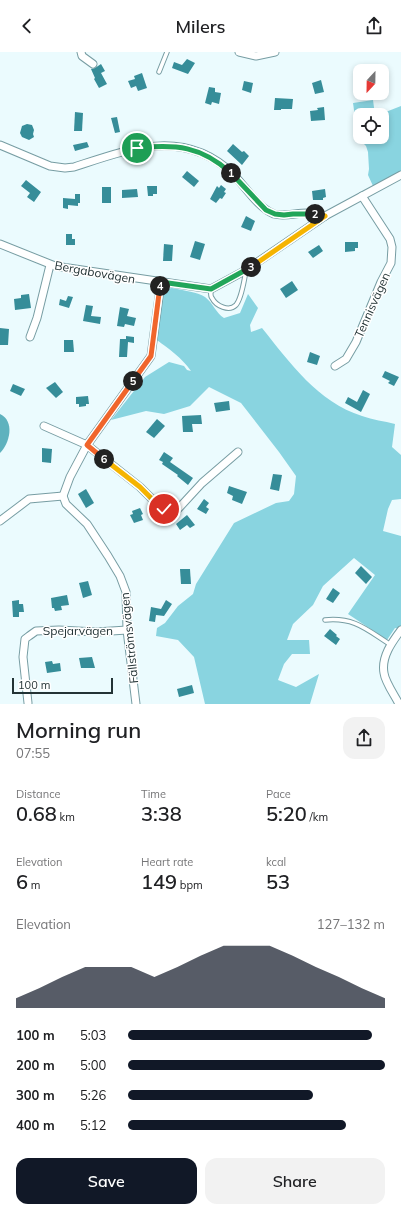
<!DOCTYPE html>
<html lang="en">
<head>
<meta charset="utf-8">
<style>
  body { margin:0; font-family:Mulish,sans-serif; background:#f2f2f2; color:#202124; height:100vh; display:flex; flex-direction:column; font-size:15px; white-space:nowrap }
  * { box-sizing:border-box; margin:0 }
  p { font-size:13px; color:#757577 }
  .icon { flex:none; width:22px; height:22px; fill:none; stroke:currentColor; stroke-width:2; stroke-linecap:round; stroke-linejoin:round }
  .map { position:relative; height:652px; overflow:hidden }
  .side { display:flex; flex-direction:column; background:#fff; flex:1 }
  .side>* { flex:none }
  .needle { width:26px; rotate:202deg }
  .buttons { position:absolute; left:353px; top:12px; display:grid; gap:8px }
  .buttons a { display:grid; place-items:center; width:36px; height:36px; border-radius:8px; background:#fff; box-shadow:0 2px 6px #0003; font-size:20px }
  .scale { position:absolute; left:12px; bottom:10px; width:101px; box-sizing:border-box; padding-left:4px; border:2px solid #233335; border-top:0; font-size:11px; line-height:14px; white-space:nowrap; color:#233335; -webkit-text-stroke:3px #fff; paint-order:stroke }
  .pin { position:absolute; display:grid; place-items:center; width:34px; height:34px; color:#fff; margin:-17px; border:2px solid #fff; border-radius:50%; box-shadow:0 1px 4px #0007 }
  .km { position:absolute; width:20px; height:20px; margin:-10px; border-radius:50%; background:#222; color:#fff; font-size:11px; line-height:20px; text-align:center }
  .round { display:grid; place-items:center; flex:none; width:42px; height:42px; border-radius:12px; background:#f2f2f2 }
  .summary { display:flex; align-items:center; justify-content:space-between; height:68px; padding:0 16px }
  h1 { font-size:22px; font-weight:600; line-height:30px }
  .metrics { display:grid; grid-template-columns:repeat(3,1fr); gap:6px; height:68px; padding:4px 16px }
  .metrics div { display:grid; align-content:center }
  .metrics b { font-size:20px; font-weight:600 }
  .metrics small { font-size:11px; font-weight:400 }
  .metrics p { font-size:11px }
  .chart { height:112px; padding:8px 16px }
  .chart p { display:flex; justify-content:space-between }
  .chart svg { width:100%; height:72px; margin-top:4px; fill:#111827; opacity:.7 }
  .cta { display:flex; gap:8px; margin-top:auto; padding:8px 16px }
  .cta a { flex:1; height:46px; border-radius:12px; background:#111827; color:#fff; font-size:16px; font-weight:600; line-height:46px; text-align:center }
  .cta a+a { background:#f2f2f2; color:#202124 }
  ul { padding:0 16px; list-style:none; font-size:13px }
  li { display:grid; grid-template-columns:64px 48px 1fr; align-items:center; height:30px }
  li i { height:10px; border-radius:5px; background:#111827 }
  header { display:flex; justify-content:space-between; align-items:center; height:52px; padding:0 16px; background:#fff; font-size:18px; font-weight:600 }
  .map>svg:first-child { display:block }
  .green { fill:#89d4e0 }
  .water { fill:#5eb2be }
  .building { fill:#368d99 }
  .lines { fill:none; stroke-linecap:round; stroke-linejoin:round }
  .service-casing { stroke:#779da3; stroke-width:5.5 }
  .minor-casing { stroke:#779da3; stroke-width:9 }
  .service { stroke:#fff; stroke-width:3.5 }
  .minor { stroke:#fff; stroke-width:7 }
  .split-1-casing { stroke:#fff; stroke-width:8 }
  .split-2-casing { stroke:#fff; stroke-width:8 }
  .split-3-casing { stroke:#fff; stroke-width:8 }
  .split-4-casing { stroke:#fff; stroke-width:8 }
  .split-5-casing { stroke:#fff; stroke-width:8 }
  .split-6-casing { stroke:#fff; stroke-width:8 }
  .split-7-casing { stroke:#fff; stroke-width:8 }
  .split-1 { stroke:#22a559; stroke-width:5 }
  .split-2 { stroke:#22a559; stroke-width:5 }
  .split-3 { stroke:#f5b400; stroke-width:5 }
  .split-4 { stroke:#22a559; stroke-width:5 }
  .split-5 { stroke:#f0652b; stroke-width:5 }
  .split-6 { stroke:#f0652b; stroke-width:5 }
  .split-7 { stroke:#f5b400; stroke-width:5 }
  .labels { text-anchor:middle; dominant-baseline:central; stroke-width:3; stroke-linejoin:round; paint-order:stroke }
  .street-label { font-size:12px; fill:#233335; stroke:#fff }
</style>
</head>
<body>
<header><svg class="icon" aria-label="back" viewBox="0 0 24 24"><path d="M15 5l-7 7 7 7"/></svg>Milers<svg class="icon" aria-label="share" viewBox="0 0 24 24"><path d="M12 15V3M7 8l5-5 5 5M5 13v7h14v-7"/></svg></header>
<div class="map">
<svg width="401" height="652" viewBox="0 0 401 652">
  <rect width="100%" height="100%" fill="#ebfbfe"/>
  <!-- green -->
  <g class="green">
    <path d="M373 48 375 63H360V85H382V82L385 81 382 73V63H378L401 54V119L373 134 368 123 369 117 368 100 366 94 358 86 353 51Z"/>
    <path d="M172 236C181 238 198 240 205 245 213 251 216 261 224 266L240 261 248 242 258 256 250 273 251 280 262 276C290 311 318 350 362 364 373 368 384 369 395 372L392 395 401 403V447L392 448 388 457 383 479 401 484V577L395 576 387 588 348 562 375 523 354 506 323 534 313 553 293 572 287 588H309L310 602H292L284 612 278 628 296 635 319 622 310 652H205L194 605 178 588 156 584 157 576 165 571 178 554 193 542 196 532 234 471 276 451 289 449 294 442 296 424 279 400 241 351 209 335 190 354 164 362 146 359 111 368 145 325 169 310 184 314 187 318 191 319C182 306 169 297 157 288L161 243 165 237Z"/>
  </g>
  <!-- water -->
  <path class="water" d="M0 362C15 369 10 391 0 401Z"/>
  <!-- building -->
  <g class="building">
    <path d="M187 7 195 11 188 22 172 16 174 10 182 13Z"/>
    <path d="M101 12 105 19 101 21 107 32 99 36 94 27 95 26 91 17 95 16Z"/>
    <path d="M142 21 147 36 138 39 136 34 131 36 128 29 135 27 134 24Z"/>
    <path d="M321 28 324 40 315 42 312 31Z"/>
    <path d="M244 29 253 31 251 41 242 38Z"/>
    <path d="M209 35 215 36V40L221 41 219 52 212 50 211 53 205 51Z"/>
    <path d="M275 46 293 47 292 57H281V58H274Z"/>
    <path d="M324 55 325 68 311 69 310 59 318 58 317 56Z"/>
    <path d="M75 60 83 61 82 79H74Z"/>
    <path d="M117 65 120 80 115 81 111 66Z"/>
    <path d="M27 72 32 73 34 78 33 82 34 85 29 88 22 85 20 81 22 74Z"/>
    <path d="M87 90 89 95 75 99 73 93Z"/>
    <path d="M233 92 242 100 244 99 249 104 242 113 227 99Z"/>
    <path d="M187 119 199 129 194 135 182 125Z"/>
    <path d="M26 128 41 140 34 150 27 145 30 141 21 134Z"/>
    <path d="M221 133 226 137 224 140 226 141 222 147 220 146 216 151 210 147 217 134 219 136Z"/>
    <path d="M147 134H157V142H153V144H148Z"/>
    <rect x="102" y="135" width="9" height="16"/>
    <path d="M137 137 138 145 122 146V138Z"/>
    <path d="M325 137 326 145 323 146V148H313L312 139Z"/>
    <path d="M75 142H80V151H78V154L68 153V157L63 156V146L75 147Z"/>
    <path d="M246 164 255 169 251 179 241 175Z"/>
    <path d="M66 182H72V187H75V193H66Z"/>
    <path d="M195 189 205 192 200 208 190 205Z"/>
    <path d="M345 190H358V196H355V199L345 200Z"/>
    <path d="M164 192 173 193 172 209H163Z"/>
    <path d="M319 193 323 199 313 206 308 200Z"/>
    <path d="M292 229 298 238 286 246 280 237Z"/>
    <path d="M29 242 31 256 15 258 14 247 21 246V243Z"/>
    <path d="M68 244 73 245 69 256 59 253 60 247 66 249Z"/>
    <path d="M86 253 93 254 91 264 101 265 100 272 83 269Z"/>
    <path d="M120 255 129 257 127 264 136 266 134 274 125 272 124 275 117 274Z"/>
    <path d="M0 276 9 277 8 293H0Z"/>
    <path d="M126 284 134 285V291L128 290 127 305H119L120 287H126Z"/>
    <path d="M64 288H73L74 300H64Z"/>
    <path d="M310 300 320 304 317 313 307 310Z"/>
    <path d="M385 319 399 325 394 334 388 331 390 329 382 325Z"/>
    <path d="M55 330 63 340 56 346 46 336Z"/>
    <path d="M13 332 25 337 21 344 10 339Z"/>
    <path d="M363 338 370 342 361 360 345 351 348 345 357 350Z"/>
    <path d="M88 344 89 352H86V354L79 355V352H76V345Z"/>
    <path d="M229 349 230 358 216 360 214 351Z"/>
    <path d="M201 363 202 372H192L193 380H183L182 364Z"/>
    <path d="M157 367 165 374 154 386 146 380Z"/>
    <path d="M42 396 52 397 51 411 42 410Z"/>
    <path d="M164 400 173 406 170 410 193 426 188 433 177 424 178 423 162 412 163 410 159 408Z"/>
    <path d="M273 422 282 423 279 439 270 437Z"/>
    <path d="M229 434 247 440 242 452 232 448 233 444 227 441Z"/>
    <path d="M86 437 94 451 86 456 78 442Z"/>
    <path d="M204 447 209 451 206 455 209 457 206 462 197 457Z"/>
    <path d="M140 456 143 462 141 463 143 468 134 471 130 463 133 462 132 459Z"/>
    <path d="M187 463 195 473 190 476 187 473 180 478 176 472Z"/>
    <path d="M361 514 372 525 366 532 355 521Z"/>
    <path d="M180 517H190L191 532H181Z"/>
    <path d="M88 529 92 543 83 546 79 531Z"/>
    <path d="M333 536 340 541 333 551 326 547Z"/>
    <path d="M67 543 69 553 61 554 62 558 55 559 54 556H52L51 546Z"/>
    <path d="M19 548V552H23L24 560H19V565H13L12 549Z"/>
    <path d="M166 548 172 552 164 564 156 563 155 570 149 569 151 555 161 557Z"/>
    <path d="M330 577 337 583 336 584 340 587 336 593 324 584Z"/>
    <path d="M92 605 95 616H81L79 606Z"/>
    <path d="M52 609 53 612 60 611 61 619 47 621 45 610Z"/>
    <path d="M192 633 194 641 179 645 177 637Z"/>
  </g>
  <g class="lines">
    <defs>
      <g id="service">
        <path d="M159 20 167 0"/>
        <path d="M211 237C211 240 210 244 212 246 216 254 229 260 236 253 242 246 244 228 246 219"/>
        <path d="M325 568C355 565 367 578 391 593"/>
      </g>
      <g id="minor">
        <path d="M81 0 82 4 93 12"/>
        <path d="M239 0 256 4 275 0"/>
        <path d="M0 93 50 114 65 116 74 115C129 97 184 75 233 122 245 134 258 156 274 162 284 165 296 161 307 161 313 162 319 163 325 164"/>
        <path d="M0 192 55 214 211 237 246 218 325 164 401 123"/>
        <path d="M30 285 37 266 50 213"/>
        <path d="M335 314 346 307 356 290 381 230 391 211 392 195 390 187 362 144"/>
        <path d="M44 374 87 393 140 435 158 453 164 457 174 460 178 457 202 431 238 400"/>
        <path d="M0 469 29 447 63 444"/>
        <path d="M28 651 23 605 25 587 29 584 36 579 59 578 96 580 127 578"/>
        <path d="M136 652 127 578 126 540 120 524 108 504 87 472 66 452 63 444 70 425 87 393 151 304 161 230"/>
        <path d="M399 652C395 644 385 630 384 621 381 605 392 590 401 578"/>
      </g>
    </defs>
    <!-- service casing -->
    <use href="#service" class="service-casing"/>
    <!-- minor casing -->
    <use href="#minor" class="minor-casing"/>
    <!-- service -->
    <use href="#service" class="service"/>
    <!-- minor -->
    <use href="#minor" class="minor"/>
  </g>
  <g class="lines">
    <defs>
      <path id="split-1" d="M137 96C176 92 201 94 231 121"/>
      <path id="split-2" d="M231 121 266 158 275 162 284 163 293 162H315"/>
      <path id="split-3" d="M251 215 325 164 315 162"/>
      <path id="split-4" d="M160 234 161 230 211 237 251 215"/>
      <path id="split-5" d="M133 329 151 304 160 234"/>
      <path id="split-6" d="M104 407 87 393 133 329"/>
      <path id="split-7" d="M104 407 140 435 158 453 164 457"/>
    </defs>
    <!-- split-1 casing -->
    <use href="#split-1" class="split-1-casing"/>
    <!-- split-2 casing -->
    <use href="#split-2" class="split-2-casing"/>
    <!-- split-3 casing -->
    <use href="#split-3" class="split-3-casing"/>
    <!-- split-4 casing -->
    <use href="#split-4" class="split-4-casing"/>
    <!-- split-5 casing -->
    <use href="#split-5" class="split-5-casing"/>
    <!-- split-6 casing -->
    <use href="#split-6" class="split-6-casing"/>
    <!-- split-7 casing -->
    <use href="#split-7" class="split-7-casing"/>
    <!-- split-1 -->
    <use href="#split-1" class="split-1"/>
    <!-- split-2 -->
    <use href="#split-2" class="split-2"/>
    <!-- split-3 -->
    <use href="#split-3" class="split-3"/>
    <!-- split-4 -->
    <use href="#split-4" class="split-4"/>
    <!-- split-5 -->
    <use href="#split-5" class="split-5"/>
    <!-- split-6 -->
    <use href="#split-6" class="split-6"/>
    <!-- split-7 -->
    <use href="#split-7" class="split-7"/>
  </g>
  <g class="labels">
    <!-- street labels -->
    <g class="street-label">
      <text transform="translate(95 220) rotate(10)">Bergabovägen</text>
      <text transform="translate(372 253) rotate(-66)">Tennisvägen</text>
      <text x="78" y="578">Spejarvägen</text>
      <text transform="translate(129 586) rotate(-96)">Fällströmsvägen</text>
    </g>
  </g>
</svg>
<div class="buttons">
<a><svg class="needle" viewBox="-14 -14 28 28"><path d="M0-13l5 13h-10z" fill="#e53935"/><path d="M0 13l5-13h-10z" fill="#757577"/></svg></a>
<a><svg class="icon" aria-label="locate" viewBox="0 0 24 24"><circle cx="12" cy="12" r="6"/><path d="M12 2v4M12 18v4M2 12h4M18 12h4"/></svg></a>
</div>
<div class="scale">100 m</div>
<div class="pin" style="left:137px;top:96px;background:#1e9e55"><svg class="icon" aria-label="arrive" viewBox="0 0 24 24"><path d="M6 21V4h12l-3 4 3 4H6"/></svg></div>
<div class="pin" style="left:164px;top:457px;background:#d93025"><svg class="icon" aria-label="check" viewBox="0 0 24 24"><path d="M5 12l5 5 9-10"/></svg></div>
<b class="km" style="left:231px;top:121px">1</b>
<b class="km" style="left:315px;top:162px">2</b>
<b class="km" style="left:251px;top:215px">3</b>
<b class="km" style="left:160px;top:234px">4</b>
<b class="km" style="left:133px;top:329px">5</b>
<b class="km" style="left:104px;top:407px">6</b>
</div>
<section class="side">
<div class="summary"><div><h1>Morning run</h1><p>07:55</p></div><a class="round"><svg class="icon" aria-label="share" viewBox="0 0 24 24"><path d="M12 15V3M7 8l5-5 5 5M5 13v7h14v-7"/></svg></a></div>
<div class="metrics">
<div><p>Distance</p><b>0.68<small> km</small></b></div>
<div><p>Time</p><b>3:38</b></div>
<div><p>Pace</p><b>5:20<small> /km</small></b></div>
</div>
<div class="metrics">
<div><p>Elevation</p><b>6<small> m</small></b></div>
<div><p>Heart rate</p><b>149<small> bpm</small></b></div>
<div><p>kcal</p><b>53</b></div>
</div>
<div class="chart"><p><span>Elevation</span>127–132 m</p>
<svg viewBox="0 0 160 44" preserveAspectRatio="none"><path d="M0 44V38L10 32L20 25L30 19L40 19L50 19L60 25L70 19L80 12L90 6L100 6L110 6L120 12L130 19L140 25L150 32L160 38V44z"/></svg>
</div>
<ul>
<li><b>100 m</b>5:03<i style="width:95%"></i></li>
<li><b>200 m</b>5:00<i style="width:100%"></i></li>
<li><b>300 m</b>5:26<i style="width:72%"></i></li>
<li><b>400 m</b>5:12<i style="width:85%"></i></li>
</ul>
<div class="cta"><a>Save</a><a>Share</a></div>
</section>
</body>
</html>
